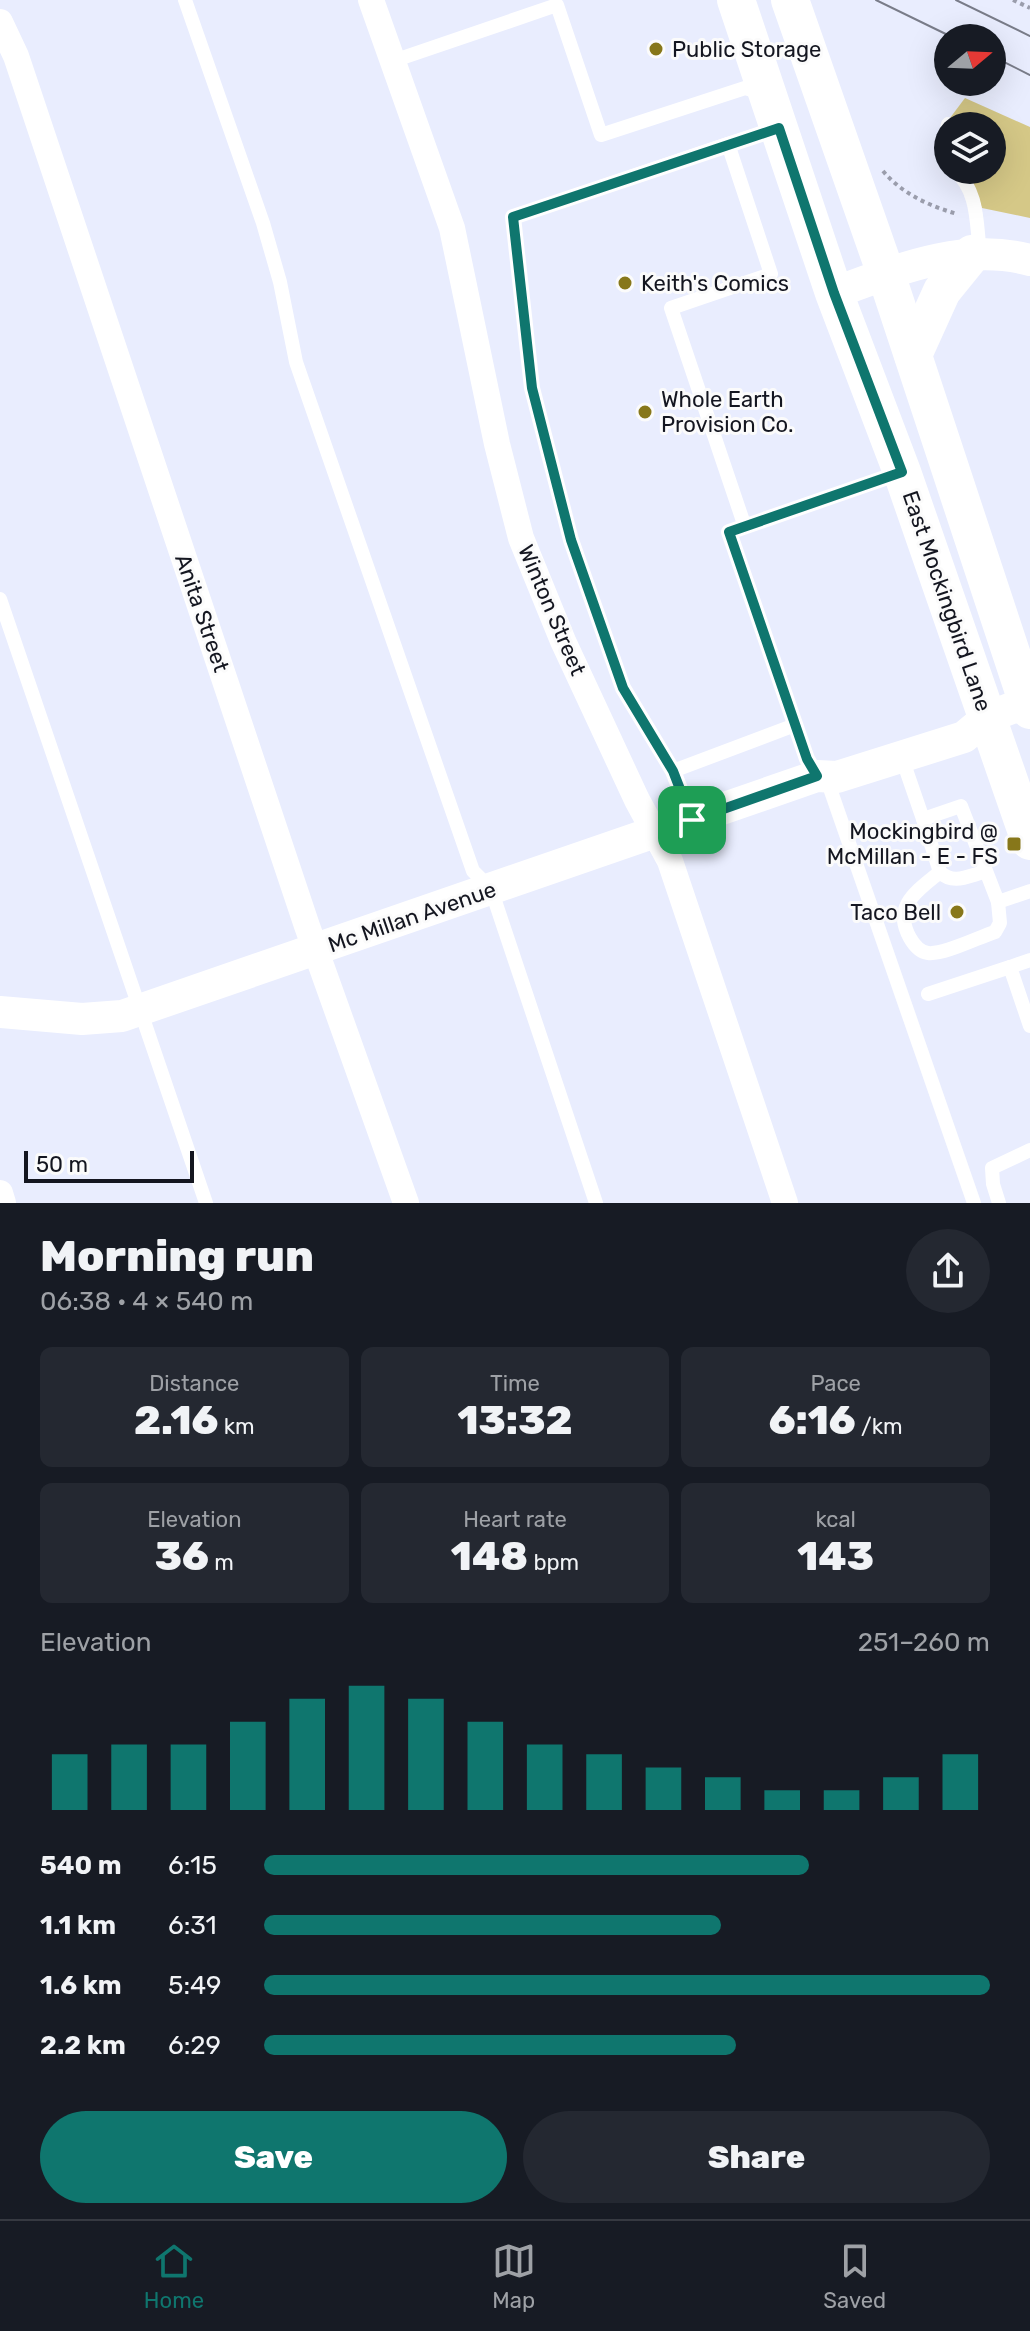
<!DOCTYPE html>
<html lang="en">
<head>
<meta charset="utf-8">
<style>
  body { margin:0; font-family:Rubik,sans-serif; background:#242831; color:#f1f3f6; height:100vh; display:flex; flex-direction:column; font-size:30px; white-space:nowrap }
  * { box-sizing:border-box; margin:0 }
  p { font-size:26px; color:#9ea1a6 }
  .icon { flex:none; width:44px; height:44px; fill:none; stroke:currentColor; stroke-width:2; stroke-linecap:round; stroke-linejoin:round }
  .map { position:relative; height:1203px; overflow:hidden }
  .side { display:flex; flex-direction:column; background:#171b24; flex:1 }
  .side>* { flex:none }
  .needle { width:52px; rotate:71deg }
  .tools { position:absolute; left:934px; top:24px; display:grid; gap:16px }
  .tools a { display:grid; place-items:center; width:72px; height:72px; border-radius:50%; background:#171b24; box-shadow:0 8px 32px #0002; font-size:40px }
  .scale { position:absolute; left:24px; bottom:20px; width:170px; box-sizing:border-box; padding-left:8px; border:4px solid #141620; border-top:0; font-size:22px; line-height:28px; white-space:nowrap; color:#141620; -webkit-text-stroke:6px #fbfbfb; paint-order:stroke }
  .pin { position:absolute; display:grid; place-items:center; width:68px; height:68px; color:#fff; margin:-34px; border-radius:16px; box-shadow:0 4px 12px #0006 }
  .round { display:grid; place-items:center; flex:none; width:84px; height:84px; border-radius:42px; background:#242831 }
  .head { display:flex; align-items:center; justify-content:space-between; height:136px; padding:0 40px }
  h1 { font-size:44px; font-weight:800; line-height:60px }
  .metrics { display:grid; grid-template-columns:repeat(3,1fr); gap:12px; height:136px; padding:8px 40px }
  .metrics div { display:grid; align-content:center; border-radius:12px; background:#242831; text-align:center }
  .metrics b { font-size:40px; font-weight:800 }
  .metrics small { font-size:22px; font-weight:400 }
  .metrics p { font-size:22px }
  .chart { height:224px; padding:16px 40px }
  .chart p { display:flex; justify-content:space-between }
  .chart svg { width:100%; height:144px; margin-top:8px; stroke:#0f766e; stroke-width:6 }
  .action { display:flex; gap:16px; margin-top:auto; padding:16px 40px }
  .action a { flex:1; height:92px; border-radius:48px; background:#0f766e; color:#fff; font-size:32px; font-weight:800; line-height:92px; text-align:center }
  .action a+a { background:#242831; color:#f1f3f6 }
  ul { padding:0 40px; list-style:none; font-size:26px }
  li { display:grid; grid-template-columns:128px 96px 1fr; align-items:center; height:60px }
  li i { height:20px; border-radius:10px; background:#0f766e }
  .tabs { display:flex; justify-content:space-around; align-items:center; height:112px; border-top:2px solid #363941; background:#171b24; font-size:22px; color:#9ea1a6 }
  .tabs a { display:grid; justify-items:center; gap:4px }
  .tabs .current { color:#0f766e }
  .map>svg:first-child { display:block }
  .green { fill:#d5c887 }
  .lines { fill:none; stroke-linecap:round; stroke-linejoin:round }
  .path { stroke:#9a9dac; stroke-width:4; stroke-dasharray:4 4; stroke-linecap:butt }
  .service { stroke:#fff; stroke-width:14 }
  .minor { stroke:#fff; stroke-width:26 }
  .tertiary { stroke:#fff; stroke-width:32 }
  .secondary { stroke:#fff; stroke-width:38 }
  .tram { stroke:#797c89; stroke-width:2 }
  .route-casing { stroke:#fff; stroke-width:16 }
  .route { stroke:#0f766e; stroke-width:10 }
  .poi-dot { fill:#87771a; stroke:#fbfbfb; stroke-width:3 }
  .labels { text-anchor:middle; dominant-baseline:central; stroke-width:6; stroke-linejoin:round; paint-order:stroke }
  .poi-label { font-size:22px; fill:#141620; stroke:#fbfbfb; text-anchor:start }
  .street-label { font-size:22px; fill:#141620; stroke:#fbfbfb }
</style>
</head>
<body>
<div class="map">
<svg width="1030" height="1203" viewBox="0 0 1030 1203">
  <rect width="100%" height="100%" fill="#e9edfe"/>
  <!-- green -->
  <path class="green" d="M965 98 1030 127V218L982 208 973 182 961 170H992V126H949L950 118Z"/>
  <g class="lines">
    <!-- path -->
    <g class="path">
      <path d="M1013 0 1030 8"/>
      <path d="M883 171C902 194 930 206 957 214"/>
    </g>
    <!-- service -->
    <g class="service">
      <path d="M185 0 263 223 280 282 296 362 473 871 491 889 596 1203"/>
      <path d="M393 61 557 5 601 135 745 88 762 93"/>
      <path d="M948 124 943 148 948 162"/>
      <path d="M728 144 778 128"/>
      <path d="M954 170C979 191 976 223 980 253"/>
      <path d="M745 527 671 308 771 274 728 144 513 217 532 388 571 540 623 688 673 771 795 725 729 532C787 512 844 492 901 472"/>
      <path d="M0 599 206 1203"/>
      <path d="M795 725 807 759 817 775"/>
      <path d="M902 758 923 819 961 806 998 902 1030 891"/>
      <path d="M673 771 691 819"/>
      <path d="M825 774 974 1203"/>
      <path d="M923 819 940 872C953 885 968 876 984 872"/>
      <path d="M940 872C917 891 892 906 910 938 914 945 920 952 928 953 944 955 979 937 995 932L1000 923 998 902"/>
      <path d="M1030 960 1010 967 1030 1026"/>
      <path d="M928 994 1010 967"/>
      <path d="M999 1203 993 1184 992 1168 1030 1150"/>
    </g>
    <!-- minor -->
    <g class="minor">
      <path d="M371 0 452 228 497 444 521 538 563 641 637 800 670 861 785 1203"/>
      <path d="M0 22 16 56 307 926 406 1203"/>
      <path d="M0 1193 3 1203"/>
    </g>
    <!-- tertiary -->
    <g class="tertiary">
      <path d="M834 293C897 270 963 242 1030 260"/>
      <path d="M0 1012 82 1019 122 1016 817 776 837 777 964 737 988 717 1028 702"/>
    </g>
    <!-- secondary -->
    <g class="secondary">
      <path d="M736 0 834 293 902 472 1030 841"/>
      <path d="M790 0 886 274 1030 710"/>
      <path d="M913 355 942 291 972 254"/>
    </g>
    <!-- tram -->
    <g class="tram">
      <path d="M876 0 954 38"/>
      <path d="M956 0 1030 36"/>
      <path d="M992 56 1030 75"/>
    </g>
  </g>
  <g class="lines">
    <defs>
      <path id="route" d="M779 128 834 293 902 472 729 532 807 759 817 776 692 820 673 771 623 688 571 540 532 388 513 217Z"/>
    </defs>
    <!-- route casing -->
    <use href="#route" class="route-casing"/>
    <!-- route -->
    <use href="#route" class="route"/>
  </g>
  <!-- markers -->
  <g class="poi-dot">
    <circle cx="656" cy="49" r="8"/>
    <circle cx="625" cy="283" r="8"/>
    <circle cx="645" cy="412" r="8"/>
    <rect x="1006" y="836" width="16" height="16" rx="4"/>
    <circle cx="957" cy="912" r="8"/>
  </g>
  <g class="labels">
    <!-- poi labels -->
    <g class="poi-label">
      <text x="672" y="49">Public Storage</text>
      <text x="641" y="283">Keith's Comics</text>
      <text x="661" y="399">Whole Earth<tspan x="661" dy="25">Provision Co.</tspan></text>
      <text x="998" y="831" text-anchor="end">Mockingbird @<tspan x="998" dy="25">McMillan - E - FS</tspan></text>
      <text x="941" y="912" text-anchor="end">Taco Bell</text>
    </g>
    <!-- street labels -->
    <g class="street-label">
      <text transform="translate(947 601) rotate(71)">East Mockingbird Lane</text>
      <text transform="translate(552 610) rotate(67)">Winton Street</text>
      <text transform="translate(202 613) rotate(71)">Anita Street</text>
      <text transform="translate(412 917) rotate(-19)">Mc Millan Avenue</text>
    </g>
  </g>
</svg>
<div class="tools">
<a><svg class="needle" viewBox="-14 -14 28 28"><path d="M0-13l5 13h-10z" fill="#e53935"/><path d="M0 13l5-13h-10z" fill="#9ea1a6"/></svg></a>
<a><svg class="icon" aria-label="layers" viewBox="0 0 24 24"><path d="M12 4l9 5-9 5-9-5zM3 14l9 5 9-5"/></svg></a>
</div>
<div class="scale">50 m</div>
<div class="pin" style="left:692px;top:820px;background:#1e9e55"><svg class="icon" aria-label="arrive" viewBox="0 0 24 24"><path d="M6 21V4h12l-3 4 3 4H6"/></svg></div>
</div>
<section class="side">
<div class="head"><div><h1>Morning run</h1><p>06:38 · 4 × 540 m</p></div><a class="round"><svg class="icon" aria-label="share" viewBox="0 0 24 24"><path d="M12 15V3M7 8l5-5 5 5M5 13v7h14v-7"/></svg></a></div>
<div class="metrics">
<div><p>Distance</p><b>2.16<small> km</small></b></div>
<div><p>Time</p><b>13:32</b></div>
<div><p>Pace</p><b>6:16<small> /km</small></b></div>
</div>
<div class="metrics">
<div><p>Elevation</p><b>36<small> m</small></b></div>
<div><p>Heart rate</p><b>148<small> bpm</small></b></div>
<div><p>kcal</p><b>143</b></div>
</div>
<div class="chart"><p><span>Elevation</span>251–260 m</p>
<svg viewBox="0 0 160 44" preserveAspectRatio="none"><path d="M5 44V27M15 44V24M25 44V24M35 44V17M45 44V10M55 44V6M65 44V10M75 44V17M85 44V24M95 44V27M105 44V31M115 44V34M125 44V38M135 44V38M145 44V34M155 44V27"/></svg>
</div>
<ul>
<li><b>540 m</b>6:15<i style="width:75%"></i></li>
<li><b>1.1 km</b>6:31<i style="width:63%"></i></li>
<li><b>1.6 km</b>5:49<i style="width:100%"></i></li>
<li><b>2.2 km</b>6:29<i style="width:65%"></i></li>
</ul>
<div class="action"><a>Save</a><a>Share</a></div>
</section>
<nav class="tabs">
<a class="current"><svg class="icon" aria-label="home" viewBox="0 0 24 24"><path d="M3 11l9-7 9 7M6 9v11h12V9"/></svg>Home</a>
<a><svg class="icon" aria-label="map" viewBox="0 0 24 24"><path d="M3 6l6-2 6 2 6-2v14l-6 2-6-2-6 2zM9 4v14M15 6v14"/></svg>Map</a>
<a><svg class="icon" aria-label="saved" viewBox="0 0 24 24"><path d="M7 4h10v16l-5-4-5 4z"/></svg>Saved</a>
</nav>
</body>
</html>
